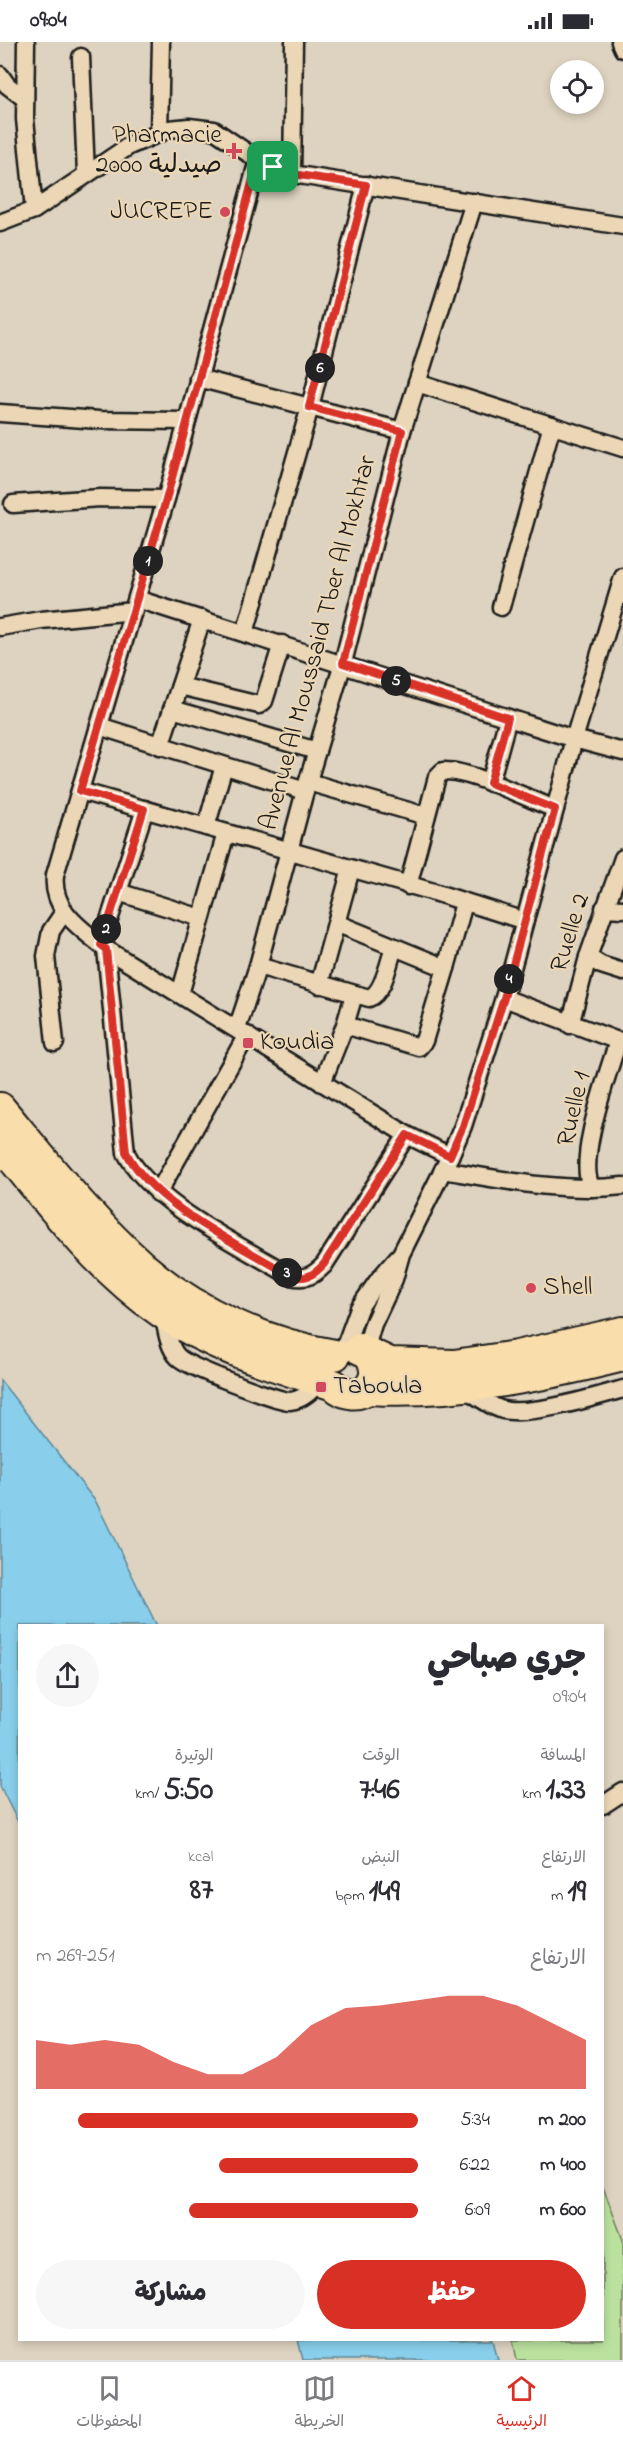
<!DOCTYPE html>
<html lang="ar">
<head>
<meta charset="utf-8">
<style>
  body { margin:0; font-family:"Indie Flower","Playpen Sans Arabic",sans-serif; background:#f7f7f7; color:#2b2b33; direction:rtl; height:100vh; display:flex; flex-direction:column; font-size:22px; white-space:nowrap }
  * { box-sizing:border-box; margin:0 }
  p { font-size:20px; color:#7c7c81 }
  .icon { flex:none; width:33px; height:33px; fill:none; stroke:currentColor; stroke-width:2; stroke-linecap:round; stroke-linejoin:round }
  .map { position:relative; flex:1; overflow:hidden; direction:ltr }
  .panel { position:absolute; left:18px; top:1582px; width:586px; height:717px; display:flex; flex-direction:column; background:#fff; border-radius:0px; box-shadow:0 3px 9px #0003; direction:rtl }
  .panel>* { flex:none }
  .controls { position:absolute; left:550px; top:18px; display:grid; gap:12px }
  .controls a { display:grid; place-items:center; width:54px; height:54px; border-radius:50%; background:#fff; box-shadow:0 3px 9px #0003; font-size:30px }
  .pin { position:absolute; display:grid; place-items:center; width:51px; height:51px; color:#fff; margin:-26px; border-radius:12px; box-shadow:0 3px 9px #0006 }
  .km { position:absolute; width:30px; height:30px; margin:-15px; border-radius:50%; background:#222; color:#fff; font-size:16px; line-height:30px; text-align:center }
  .round { display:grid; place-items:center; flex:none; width:63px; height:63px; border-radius:32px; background:#f7f7f7 }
  .overview { display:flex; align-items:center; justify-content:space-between; height:102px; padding:0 18px }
  h1 { font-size:33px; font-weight:800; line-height:45px }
  .stats { display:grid; grid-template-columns:repeat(3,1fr); gap:9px; height:102px; padding:6px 18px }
  .stats div { display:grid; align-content:center }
  .stats b { font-size:30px; font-weight:800 }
  .stats small { font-size:16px; font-weight:400 }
  .stats p { font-size:16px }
  .chart { height:168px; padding:12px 18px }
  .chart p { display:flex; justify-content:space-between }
  .chart svg { width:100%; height:108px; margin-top:6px; fill:#d93025; opacity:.7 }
  .button { display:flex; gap:12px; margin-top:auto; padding:12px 18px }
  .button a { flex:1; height:69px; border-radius:36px; background:#d93025; color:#fff; font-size:24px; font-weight:800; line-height:69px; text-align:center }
  .button a+a { background:#f7f7f7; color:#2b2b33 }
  ul { padding:0 18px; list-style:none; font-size:20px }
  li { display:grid; grid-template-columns:96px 72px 1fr; align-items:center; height:45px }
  li i { height:15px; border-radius:8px; background:#d93025 }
  .status { display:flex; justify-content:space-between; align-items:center; height:42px; padding:0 30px; background:#fff; direction:ltr }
  .status svg { height:16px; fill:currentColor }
  .dock { display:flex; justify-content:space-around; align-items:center; height:84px; border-top:2px solid #e1e1e2; background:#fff; font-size:16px; color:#7c7c81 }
  .dock a { display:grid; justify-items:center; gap:3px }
  .dock .current { color:#d93025 }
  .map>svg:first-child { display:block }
  .green { fill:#bae29e; stroke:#6b7f5d; stroke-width:1.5 }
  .water { fill:#89cfeb; stroke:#5d8798; stroke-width:1.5 }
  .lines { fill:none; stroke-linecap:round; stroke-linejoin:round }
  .street-casing { stroke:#1c1c1c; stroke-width:21 }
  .highway-casing { stroke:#1c1c1c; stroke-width:34 }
  .street { stroke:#ebd7b5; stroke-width:16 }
  .highway { stroke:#f9ddab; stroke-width:30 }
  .route-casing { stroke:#fff; stroke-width:12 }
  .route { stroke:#d93025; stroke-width:8 }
  .poi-dot { fill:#d1495b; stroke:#ebd7b5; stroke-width:2 }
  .labels { text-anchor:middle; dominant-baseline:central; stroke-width:4.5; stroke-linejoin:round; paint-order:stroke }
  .poi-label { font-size:26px; fill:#1c1c1c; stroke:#ebd7b5; text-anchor:start }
  .street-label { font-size:26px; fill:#1c1c1c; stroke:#ebd7b5 }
</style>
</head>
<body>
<div class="status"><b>09:04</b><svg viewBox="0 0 49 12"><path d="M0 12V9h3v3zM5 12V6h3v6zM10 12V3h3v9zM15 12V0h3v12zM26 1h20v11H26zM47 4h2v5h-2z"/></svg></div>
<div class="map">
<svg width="623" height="2318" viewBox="0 0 623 2318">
  <rect width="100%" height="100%" fill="#ded3c0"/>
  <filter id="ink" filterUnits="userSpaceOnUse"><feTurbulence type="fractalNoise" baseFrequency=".0167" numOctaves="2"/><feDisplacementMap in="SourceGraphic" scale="12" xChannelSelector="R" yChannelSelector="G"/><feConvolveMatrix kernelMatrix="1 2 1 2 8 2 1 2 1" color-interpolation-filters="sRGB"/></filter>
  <g filter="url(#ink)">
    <!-- green -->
    <path class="green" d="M603 2145 623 2198V2318H517L513 2298H603Z"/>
    <!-- water -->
    <g class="water">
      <path d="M0 1338 96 1460 157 1584H20L19 1782 0 1744Z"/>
      <path d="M298 2298H493L498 2318H303Z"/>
    </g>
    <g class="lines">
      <defs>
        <g id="street">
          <path d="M26 0 25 77 34 168"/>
          <path d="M620 0 623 7"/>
          <path d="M81 15 86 132"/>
          <path d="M0 33 7 43 24 56"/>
          <path d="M159 91 161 0"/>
          <path d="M258 118 166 457 55 833C51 869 82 887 106 907L407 1093 450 1114"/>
          <path d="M292 132 294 0"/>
          <path d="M0 181 34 168 129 104 169 87 189 85 214 88 258 118 292 132 623 184"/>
          <path d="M198 336 402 389"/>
          <path d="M417 341 623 406"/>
          <path d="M0 371 99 378 186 379"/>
          <path d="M13 462 100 456 166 457"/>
          <path d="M137 557 574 697 623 710"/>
          <path d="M501 565 552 383"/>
          <path d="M0 585 41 578 134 569"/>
          <path d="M245 591 310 365 366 143"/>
          <path d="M180 644 259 663 264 659 282 602"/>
          <path d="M172 667 317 709"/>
          <path d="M99 684 305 749"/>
          <path d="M160 704 202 577"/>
          <path d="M308 740 426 774"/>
          <path d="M490 741 508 676"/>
          <path d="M80 749 434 850 525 879"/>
          <path d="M206 785 224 724"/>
          <path d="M408 844 437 735 443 729C468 727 529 757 555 767"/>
          <path d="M118 850 201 876"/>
          <path d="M604 866 623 867"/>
          <path d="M336 881 446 926 464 861"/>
          <path d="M101 903 145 767"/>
          <path d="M106 907 126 1111C153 1163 240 1203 291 1234 306 1238 314 1233 324 1223L407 1093"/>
          <path d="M588 915 601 923 623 930"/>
          <path d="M258 924 369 956C384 951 389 919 394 905"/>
          <path d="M319 943 351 827"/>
          <path d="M180 952 226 791"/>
          <path d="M504 956 618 999H623"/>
          <path d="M345 983 419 1005 424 999 446 926"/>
          <path d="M570 983 588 915 623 816"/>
          <path d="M237 987 258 924 305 749 343 621 402 389 474 160"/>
          <path d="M55 1001 46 914 51 889 64 870"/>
          <path d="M322 1041 345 983 354 953"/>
          <path d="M443 1128C502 1138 564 1151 623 1144"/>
          <path d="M592 1146C575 1120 609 1029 618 999"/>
          <path d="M158 1151 247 993"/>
          <path d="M163 1271C166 1285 168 1305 178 1315 188 1325 277 1359 290 1359 303 1358 312 1348 320 1339"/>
          <path d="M344 1307 359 1266 379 1237 398 1215"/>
          <path d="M365 1309 373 1282 394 1237 401 1212 450 1114 463 1084 504 956 574 697 623 535"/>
          <path d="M464 1346C476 1353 488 1363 500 1367 526 1376 595 1355 623 1347"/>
          <path d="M603 1763 623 1750"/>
        </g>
        <g id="highway">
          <path d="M0 1066C45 1120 90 1178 143 1225 196 1271 267 1302 335 1313"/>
          <path d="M0 1101C48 1160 97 1226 161 1270 213 1306 275 1324 334 1343 358 1365 387 1341 370 1313"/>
          <path d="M360 1307 390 1321 454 1323 517 1314 623 1290"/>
          <path d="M368 1347C453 1352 540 1335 623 1314"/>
        </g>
      </defs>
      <!-- street casing -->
      <use href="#street" class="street-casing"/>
      <!-- highway casing -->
      <use href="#highway" class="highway-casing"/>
      <!-- street -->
      <use href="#street" class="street"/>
      <!-- highway -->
      <use href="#highway" class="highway"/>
    </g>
  </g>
  <g class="lines" filter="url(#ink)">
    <defs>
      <path id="route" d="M258 118 292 132 366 143 309 365 402 389 343 621 508 676 490 741 555 767 504 956 463 1084 450 1114 407 1093 324 1222C314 1233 306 1238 291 1234 240 1203 153 1163 126 1110L106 907 101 903 144 767 80 749 166 458Z"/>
    </defs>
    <!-- route casing -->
    <use href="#route" class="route-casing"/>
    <!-- route -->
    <use href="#route" class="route"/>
  </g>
  <!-- markers -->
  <g class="poi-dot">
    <path d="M231 100h6v6h6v6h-6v6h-6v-6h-6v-6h6z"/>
    <circle cx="225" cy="170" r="6"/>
    <rect x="242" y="995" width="12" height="12" rx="3"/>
    <circle cx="531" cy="1246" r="6"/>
    <rect x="315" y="1339" width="12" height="12" rx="3"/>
  </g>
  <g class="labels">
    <!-- poi labels -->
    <g class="poi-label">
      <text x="222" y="94" text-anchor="end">Pharmacie<tspan x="222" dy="30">2000 صيدلية</tspan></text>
      <text x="213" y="170" text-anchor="end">JUCREPE</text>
      <text x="260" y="1001">Koudia</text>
      <text x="543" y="1246">Shell</text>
      <text x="333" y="1345">Taboula</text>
    </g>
    <!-- street labels -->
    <g class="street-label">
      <text transform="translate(319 601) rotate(-75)">Avenue Al Moussaid Tber Al Mokhtar</text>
      <text transform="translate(571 891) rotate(-73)">Ruelle 2</text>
      <text transform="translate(575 1067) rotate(-77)">Ruelle 1</text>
    </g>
  </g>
</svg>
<div class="controls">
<a><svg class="icon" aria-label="locate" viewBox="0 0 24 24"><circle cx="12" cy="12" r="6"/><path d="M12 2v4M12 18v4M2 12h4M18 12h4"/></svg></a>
</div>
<div class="pin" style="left:273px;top:125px;background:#1e9e55"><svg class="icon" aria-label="arrive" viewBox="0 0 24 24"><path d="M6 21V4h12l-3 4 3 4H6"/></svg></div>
<b class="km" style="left:148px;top:519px">1</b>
<b class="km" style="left:106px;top:887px">2</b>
<b class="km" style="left:287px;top:1231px">3</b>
<b class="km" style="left:509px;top:937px">4</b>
<b class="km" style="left:396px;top:639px">5</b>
<b class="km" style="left:320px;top:326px">6</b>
<section class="panel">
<div class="overview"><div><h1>جري صباحي</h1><p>09:04</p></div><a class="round"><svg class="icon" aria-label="share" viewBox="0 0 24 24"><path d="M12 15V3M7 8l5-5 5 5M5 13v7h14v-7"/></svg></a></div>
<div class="stats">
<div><p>المسافة</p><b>1.33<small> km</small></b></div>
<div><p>الوقت</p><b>7:46</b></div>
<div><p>الوتيرة</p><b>5:50<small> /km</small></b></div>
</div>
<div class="stats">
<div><p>الارتفاع</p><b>19<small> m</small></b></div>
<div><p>النبض</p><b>149<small> bpm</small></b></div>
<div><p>kcal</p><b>87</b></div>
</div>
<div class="chart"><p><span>الارتفاع</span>251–269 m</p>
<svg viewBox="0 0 160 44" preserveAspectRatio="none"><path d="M0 44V24L10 26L20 24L30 26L40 33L50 38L60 38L70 31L80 18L90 11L100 10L110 8L120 6L130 6L140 10L150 17L160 24V44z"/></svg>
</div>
<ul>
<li><b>200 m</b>5:34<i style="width:89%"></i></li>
<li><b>400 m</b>6:22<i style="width:52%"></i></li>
<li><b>600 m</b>6:09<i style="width:60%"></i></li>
</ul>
<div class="button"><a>حفظ</a><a>مشاركة</a></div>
</section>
</div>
<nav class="dock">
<a class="current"><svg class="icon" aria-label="home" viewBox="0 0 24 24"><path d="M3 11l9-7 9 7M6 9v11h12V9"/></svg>الرئيسية</a>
<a><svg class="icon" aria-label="map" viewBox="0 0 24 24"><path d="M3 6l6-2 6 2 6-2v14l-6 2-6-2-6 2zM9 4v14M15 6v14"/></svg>الخريطة</a>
<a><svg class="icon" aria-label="saved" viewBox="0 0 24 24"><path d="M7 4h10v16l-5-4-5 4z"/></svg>المحفوظات</a>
</nav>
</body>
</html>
